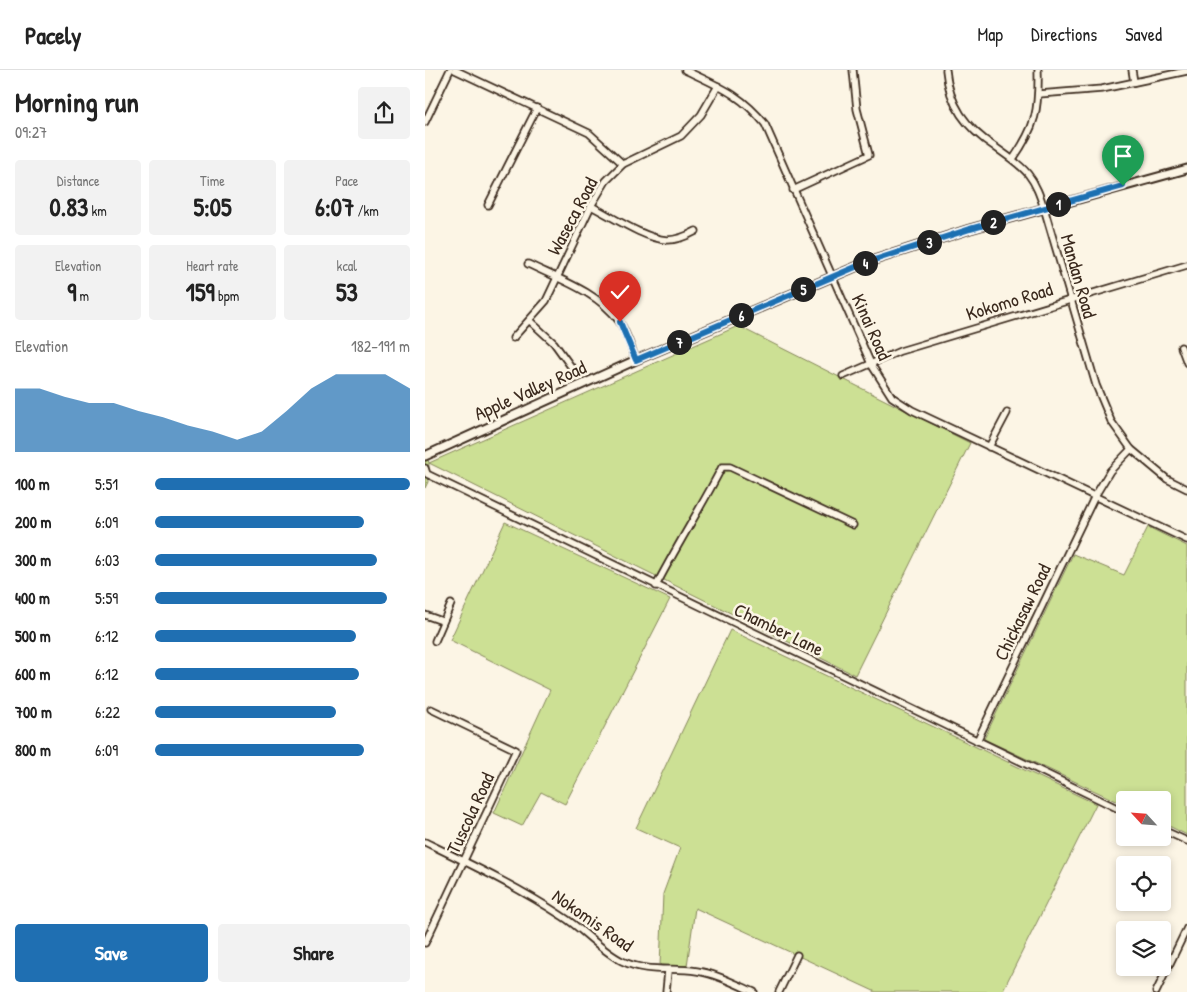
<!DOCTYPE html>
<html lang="en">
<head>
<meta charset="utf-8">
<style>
  body { margin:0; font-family:"Patrick Hand",sans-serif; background:#f2f2f2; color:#222; height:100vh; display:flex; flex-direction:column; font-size:19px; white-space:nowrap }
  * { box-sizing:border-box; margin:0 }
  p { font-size:16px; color:#767676 }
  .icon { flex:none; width:28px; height:28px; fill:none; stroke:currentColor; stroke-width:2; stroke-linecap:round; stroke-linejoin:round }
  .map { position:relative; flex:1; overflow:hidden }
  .sheet { display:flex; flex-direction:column; background:#fff; width:425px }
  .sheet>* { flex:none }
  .needle { width:32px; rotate:296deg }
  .tools { position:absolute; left:691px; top:721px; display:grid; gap:10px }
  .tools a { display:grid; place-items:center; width:55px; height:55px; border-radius:5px; background:#fff; box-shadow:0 2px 8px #0003; font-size:25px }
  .pin { position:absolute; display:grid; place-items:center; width:42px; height:42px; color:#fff; margin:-51px -21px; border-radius:50% 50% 50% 0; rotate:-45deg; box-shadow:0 0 5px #0007 }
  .pin .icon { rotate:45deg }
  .km { position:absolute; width:25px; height:25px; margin:-12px; border-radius:50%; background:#222; color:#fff; font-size:14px; line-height:25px; text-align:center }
  .round { display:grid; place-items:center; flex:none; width:52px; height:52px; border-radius:5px; background:#f2f2f2 }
  .summary { display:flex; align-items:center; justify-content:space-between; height:85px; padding:0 15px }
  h1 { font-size:28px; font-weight:700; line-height:38px }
  .figures { display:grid; grid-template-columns:repeat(3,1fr); gap:8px; height:85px; padding:5px 15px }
  .figures div { display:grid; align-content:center; border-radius:5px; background:#f2f2f2; text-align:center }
  .figures b { font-size:25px; font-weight:700 }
  .figures small { font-size:14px; font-weight:400 }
  .figures p { font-size:14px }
  .chart { height:140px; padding:10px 15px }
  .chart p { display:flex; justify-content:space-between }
  .chart svg { width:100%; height:90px; margin-top:5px; fill:#1f6fb2; opacity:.7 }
  .action { display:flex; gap:10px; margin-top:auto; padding:10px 15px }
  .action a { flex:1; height:58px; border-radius:5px; background:#1f6fb2; color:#fff; font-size:20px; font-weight:700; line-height:58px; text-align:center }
  .action a+a { background:#f2f2f2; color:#222 }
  ul { padding:0 15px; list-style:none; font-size:16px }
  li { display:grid; grid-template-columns:80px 60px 1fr; align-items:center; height:38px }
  li i { height:12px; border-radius:6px; background:#1f6fb2 }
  header { display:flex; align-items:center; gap:30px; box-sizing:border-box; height:70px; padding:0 25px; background:#fff; border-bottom:1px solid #e0e0e0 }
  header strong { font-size:24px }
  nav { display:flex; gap:28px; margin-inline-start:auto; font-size:18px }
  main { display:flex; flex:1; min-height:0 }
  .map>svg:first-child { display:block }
  .green { fill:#cce094; stroke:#848559 }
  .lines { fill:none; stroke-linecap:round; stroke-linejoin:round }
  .minor-casing { stroke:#3b2a1e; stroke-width:9 }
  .major-casing { stroke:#3b2a1e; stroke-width:11 }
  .minor { stroke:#fcf5e5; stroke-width:5.5 }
  .major { stroke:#fcf5e5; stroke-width:7 }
  .route-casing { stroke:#fff; stroke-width:10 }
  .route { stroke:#1f6fb2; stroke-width:6 }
  .labels { text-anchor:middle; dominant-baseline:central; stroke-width:5; stroke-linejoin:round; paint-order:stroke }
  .street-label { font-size:19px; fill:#3b2a1e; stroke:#fcf5e5 }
</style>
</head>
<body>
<header>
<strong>Pacely</strong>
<nav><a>Map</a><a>Directions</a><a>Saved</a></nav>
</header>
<main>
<section class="sheet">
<div class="summary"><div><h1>Morning run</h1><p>09:27</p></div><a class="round"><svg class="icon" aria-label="share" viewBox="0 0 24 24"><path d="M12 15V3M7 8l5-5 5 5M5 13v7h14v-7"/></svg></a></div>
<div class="figures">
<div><p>Distance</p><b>0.83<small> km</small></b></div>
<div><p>Time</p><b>5:05</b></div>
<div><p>Pace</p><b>6:07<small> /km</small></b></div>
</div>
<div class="figures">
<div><p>Elevation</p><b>9<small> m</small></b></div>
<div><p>Heart rate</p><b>159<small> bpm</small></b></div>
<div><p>kcal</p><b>53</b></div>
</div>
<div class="chart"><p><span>Elevation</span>182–191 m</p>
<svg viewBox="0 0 160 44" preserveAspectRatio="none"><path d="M0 44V13L10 13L20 17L30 20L40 20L50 24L60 27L70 31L80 34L90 38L100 34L110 24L120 13L130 6L140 6L150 6L160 13V44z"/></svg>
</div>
<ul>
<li><b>100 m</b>5:51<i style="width:100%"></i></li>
<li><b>200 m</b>6:09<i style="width:82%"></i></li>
<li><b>300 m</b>6:03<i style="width:87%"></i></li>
<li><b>400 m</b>5:59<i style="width:91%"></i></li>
<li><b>500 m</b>6:12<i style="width:79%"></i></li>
<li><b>600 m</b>6:12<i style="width:80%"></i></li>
<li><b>700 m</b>6:22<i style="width:71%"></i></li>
<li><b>800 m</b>6:09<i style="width:82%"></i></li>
</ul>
<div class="action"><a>Save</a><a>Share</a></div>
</section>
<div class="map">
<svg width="762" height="922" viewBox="0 0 762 922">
  <rect width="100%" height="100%" fill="#fcf5e5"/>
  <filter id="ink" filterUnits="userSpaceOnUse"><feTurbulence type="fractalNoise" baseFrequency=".02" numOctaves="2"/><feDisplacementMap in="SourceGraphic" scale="10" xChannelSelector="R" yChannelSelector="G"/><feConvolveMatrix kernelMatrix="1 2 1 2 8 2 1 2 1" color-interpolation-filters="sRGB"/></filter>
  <g filter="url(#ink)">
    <!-- green -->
    <g class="green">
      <path d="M313 256 545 373 430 605 4 393 3 412 0 418V381L4 393Z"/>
      <path d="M80 452 245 529 140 734 116 722 97 756 69 743 125 620 25 570Z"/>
      <path d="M723 457 762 476V765L738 753V730H700V735L559 669 648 484 699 505Z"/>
      <path d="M305 560 671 734 577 922H451L270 838 262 896H235L238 824 255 778 211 758Z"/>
    </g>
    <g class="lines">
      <defs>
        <g id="minor">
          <path d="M30 0 164 63 198 94"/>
          <path d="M260 0C293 16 316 24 340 54L446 294 467 327 487 340 762 470"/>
          <path d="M521 0C524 35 541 58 570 77 581 85 594 93 603 104 611 114 615 126 619 138L671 315 686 351 706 379 742 409 762 419"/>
          <path d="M707 0 709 12"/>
          <path d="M614 24 677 19 762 1"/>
          <path d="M0 52 25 0"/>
          <path d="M588 89C611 56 614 40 613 0"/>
          <path d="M368 120 444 85 432 39 428 0"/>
          <path d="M63 135 112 38"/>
          <path d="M166 136C186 146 220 169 242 170 253 170 262 166 271 161"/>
          <path d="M103 194C134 209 173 222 194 251 202 263 206 278 211 290"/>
          <path d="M105 251 129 273 147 298"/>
          <path d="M88 268 121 231 166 136 181 111 198 94 256 66 276 45 293 16"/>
          <path d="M756 277 762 293"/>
          <path d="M418 306 475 281 762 195"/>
          <path d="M564 377 582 343"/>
          <path d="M0 398 2 404 700 742"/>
          <path d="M231 516C252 475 276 438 297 397H305L428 455"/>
          <path d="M0 545 17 551"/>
          <path d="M10 571 26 534"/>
          <path d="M552 671 670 426 685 401 706 379"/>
          <path d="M738 760 762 771"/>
          <path d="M0 772C47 795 93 817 137 846 158 859 175 880 197 891 222 903 246 897 272 901 292 904 310 914 329 922"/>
          <path d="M0 873 91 680 6 639"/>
          <path d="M241 922 243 901"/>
          <path d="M354 922 372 885"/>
          <path d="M731 922 762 858"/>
        </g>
        <path id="major" d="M0 386 211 290 440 193 545 159 762 99"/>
      </defs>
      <!-- minor casing -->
      <use href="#minor" class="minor-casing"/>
      <!-- major casing -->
      <use href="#major" class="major-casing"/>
      <!-- minor -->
      <use href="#minor" class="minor"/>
      <!-- major -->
      <use href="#major" class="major"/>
    </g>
  </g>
  <g class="lines" filter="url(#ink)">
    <defs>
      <path id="route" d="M195 252 211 290 440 193 545 159 698 116"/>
    </defs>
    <!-- route casing -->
    <use href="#route" class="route-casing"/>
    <!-- route -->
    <use href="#route" class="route"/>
  </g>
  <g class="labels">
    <!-- street labels -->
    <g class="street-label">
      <text transform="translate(147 146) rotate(-62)">Waseca Road</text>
      <text transform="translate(654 206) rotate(74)">Mandan Road</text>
      <text transform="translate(584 231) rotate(-17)">Kokomo Road</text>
      <text transform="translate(447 257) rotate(66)">Kinai Road</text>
      <text transform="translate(105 320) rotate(-24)">Apple Valley Road</text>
      <text transform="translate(597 542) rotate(-64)">Chickasaw Road</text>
      <text transform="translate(354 559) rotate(26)">Chamber Lane</text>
      <text transform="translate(45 743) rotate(-65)">Tuscola Road</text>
      <text transform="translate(168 850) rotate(35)">Nokomis Road</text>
    </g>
  </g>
</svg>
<div class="tools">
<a><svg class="needle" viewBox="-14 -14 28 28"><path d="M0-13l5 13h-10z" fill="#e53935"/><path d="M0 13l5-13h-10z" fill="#767676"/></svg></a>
<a><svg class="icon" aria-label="locate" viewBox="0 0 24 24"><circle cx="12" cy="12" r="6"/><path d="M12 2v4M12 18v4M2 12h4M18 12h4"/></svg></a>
<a><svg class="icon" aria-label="layers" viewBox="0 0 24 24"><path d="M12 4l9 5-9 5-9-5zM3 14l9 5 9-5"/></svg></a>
</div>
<div class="pin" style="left:698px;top:116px;background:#1e9e55"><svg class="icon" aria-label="arrive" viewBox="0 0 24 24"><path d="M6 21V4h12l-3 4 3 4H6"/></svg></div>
<div class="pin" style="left:195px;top:252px;background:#d93025"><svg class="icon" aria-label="check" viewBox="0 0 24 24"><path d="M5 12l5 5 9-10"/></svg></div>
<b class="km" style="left:633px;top:134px">1</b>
<b class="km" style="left:568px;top:152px">2</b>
<b class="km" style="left:504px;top:172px">3</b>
<b class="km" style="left:440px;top:193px">4</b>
<b class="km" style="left:378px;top:219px">5</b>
<b class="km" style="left:316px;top:245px">6</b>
<b class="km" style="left:254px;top:272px">7</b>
</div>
</main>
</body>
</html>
